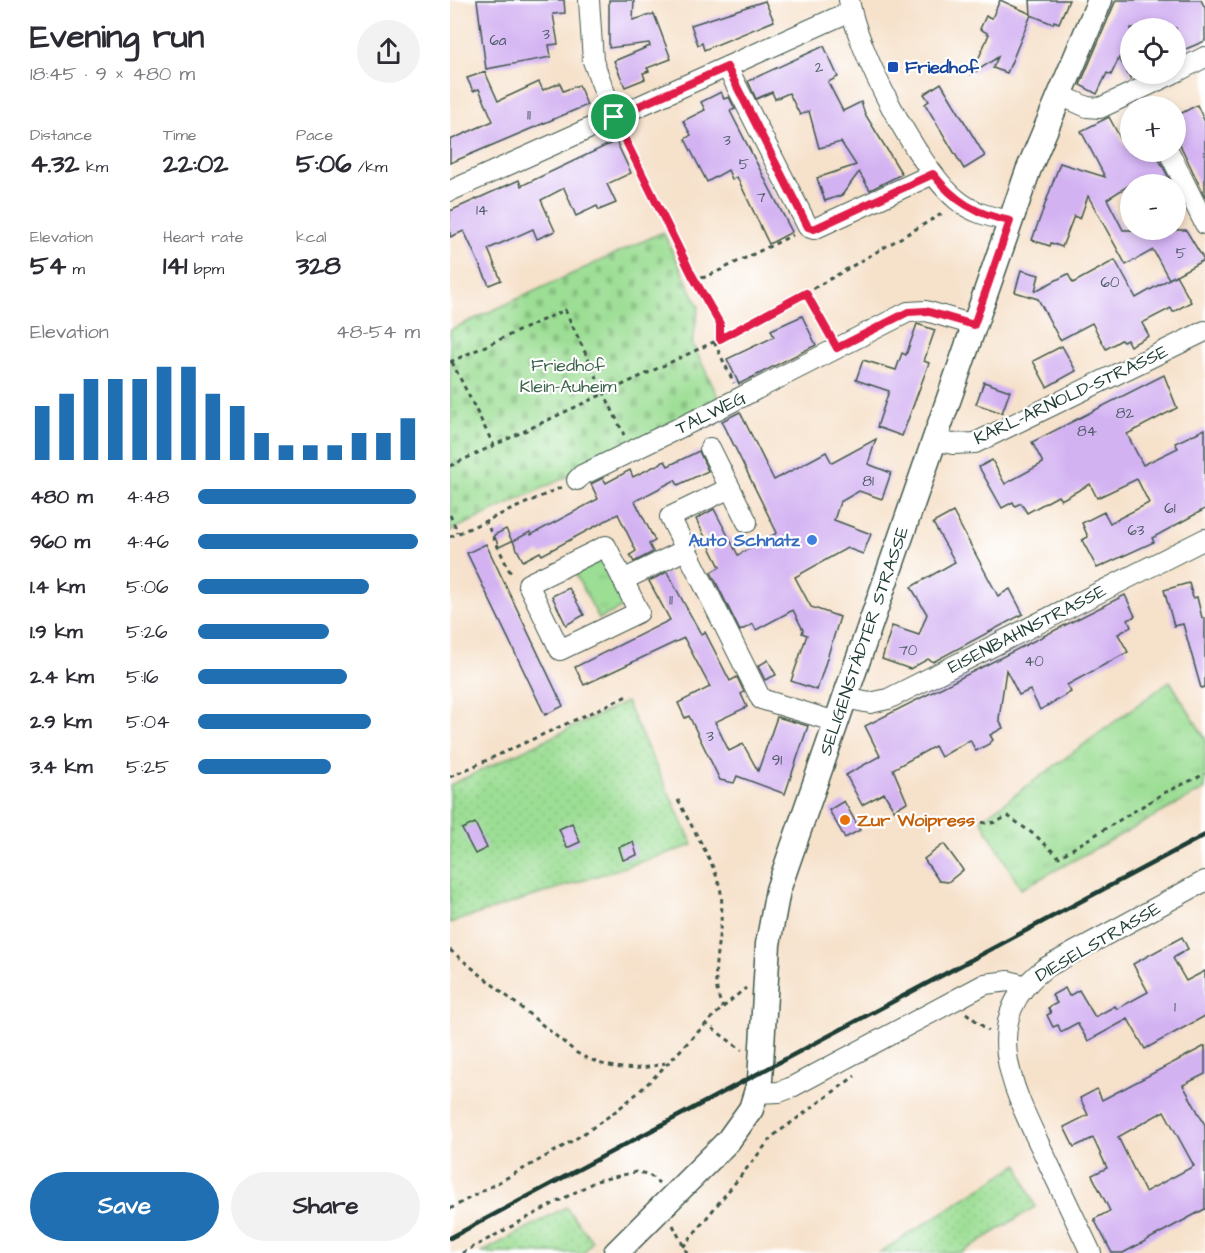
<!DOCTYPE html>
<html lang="en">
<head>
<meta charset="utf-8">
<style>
  body { margin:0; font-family:"Architects Daughter",sans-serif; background:#f2f2f3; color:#2b2b33; height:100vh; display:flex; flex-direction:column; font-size:22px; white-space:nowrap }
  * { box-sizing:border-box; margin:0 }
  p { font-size:20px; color:#7c7c81 }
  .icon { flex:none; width:33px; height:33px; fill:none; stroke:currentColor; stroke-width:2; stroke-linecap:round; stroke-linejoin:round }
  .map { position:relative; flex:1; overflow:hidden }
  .details { display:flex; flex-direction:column; background:#fff; width:450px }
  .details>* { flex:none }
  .fabs { position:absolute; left:670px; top:18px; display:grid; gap:12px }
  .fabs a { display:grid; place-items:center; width:66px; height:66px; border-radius:50%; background:#fff; box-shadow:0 3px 9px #0003; font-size:30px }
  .pin { position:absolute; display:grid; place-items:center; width:51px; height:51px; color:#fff; margin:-26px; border:3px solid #fff; border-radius:50%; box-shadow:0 2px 6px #0007 }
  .round { display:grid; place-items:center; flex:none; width:63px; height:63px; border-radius:32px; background:#f2f2f3 }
  .head { display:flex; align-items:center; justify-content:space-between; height:102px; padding:0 30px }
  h1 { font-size:33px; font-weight:800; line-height:45px }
  .metrics { display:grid; grid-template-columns:repeat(3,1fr); gap:9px; height:102px; padding:6px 30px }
  .metrics div { display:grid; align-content:center }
  .metrics b { font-size:26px; font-weight:800 }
  .metrics small { font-size:16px; font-weight:400 }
  .metrics p { font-size:16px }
  .chart { height:168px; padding:12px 30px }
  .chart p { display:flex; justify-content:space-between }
  .chart svg { width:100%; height:108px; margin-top:6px; stroke:#1f6fb2; stroke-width:6 }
  .primary-button { display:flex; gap:12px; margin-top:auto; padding:12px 30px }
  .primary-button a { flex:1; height:69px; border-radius:36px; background:#1f6fb2; color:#fff; font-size:24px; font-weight:800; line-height:69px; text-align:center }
  .primary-button a+a { background:#f2f2f3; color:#2b2b33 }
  ul { padding:0 30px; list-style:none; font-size:20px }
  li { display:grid; grid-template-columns:96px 72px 1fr; align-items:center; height:45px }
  li i { height:15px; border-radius:8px; background:#1f6fb2 }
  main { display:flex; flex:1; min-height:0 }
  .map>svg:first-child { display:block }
  .grass { fill:url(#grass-tufts); stroke:#5e8e64; stroke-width:1.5 }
  .cemetery { fill:url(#cemetery-stones); stroke:#5e8e64; stroke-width:1.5 }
  .garden { fill:url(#garden-dots); stroke:#5e8e64; stroke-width:1.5 }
  .building { fill:#d3b2f2; fill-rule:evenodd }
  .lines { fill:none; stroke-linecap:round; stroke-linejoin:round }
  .minor-casing { stroke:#3f564a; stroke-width:22 }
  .major-casing { stroke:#3f564a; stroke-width:27 }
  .path { stroke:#3f564a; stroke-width:3; stroke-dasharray:4.5 4.5; stroke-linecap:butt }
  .minor { stroke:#fff; stroke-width:20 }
  .major { stroke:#fff; stroke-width:24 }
  .rail { stroke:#1f3d34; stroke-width:4.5 }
  .route-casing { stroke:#fff; stroke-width:12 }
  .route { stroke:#e11d48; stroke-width:8 }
  .transit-dot { fill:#1a4fb4; stroke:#fff; stroke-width:2 }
  .shop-dot { fill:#3f7fe0; stroke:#fff; stroke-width:2 }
  .food-dot { fill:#e8710a; stroke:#fff; stroke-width:2 }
  .labels { text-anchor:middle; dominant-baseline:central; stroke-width:4.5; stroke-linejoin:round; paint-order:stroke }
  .number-label { font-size:15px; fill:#4c5a64 }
  .transit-label { font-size:18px; font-weight:bold; fill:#164399; stroke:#fff; text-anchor:start }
  .park-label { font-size:18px; fill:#3e654c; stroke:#fff }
  .street-label { font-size:18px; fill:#1f3d34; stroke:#fff }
  .shop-label { font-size:18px; font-weight:bold; fill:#366cbe; stroke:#fff; text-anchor:end }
  .food-label { font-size:18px; font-weight:bold; fill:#c56008; stroke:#fff; text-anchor:start }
</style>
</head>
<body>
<main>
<section class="details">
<div class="head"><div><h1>Evening run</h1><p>18:45 · 9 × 480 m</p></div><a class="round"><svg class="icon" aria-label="share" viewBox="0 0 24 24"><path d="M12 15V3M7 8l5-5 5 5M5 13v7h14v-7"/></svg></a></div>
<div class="metrics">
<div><p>Distance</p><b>4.32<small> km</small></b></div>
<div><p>Time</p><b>22:02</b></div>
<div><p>Pace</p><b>5:06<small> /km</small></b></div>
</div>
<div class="metrics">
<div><p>Elevation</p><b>54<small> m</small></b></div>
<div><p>Heart rate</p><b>141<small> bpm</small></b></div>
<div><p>kcal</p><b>328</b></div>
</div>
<div class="chart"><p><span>Elevation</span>48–54 m</p>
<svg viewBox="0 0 160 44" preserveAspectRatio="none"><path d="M5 44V22M15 44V17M25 44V11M35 44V11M45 44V11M55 44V6M65 44V6M75 44V17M85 44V22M95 44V33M105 44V38M115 44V38M125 44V38M135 44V33M145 44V33M155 44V27"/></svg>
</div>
<ul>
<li><b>480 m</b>4:48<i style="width:98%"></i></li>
<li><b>960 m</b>4:46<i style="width:99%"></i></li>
<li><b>1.4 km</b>5:06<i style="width:77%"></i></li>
<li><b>1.9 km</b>5:26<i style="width:59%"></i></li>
<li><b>2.4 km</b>5:16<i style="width:67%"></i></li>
<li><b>2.9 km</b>5:04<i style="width:78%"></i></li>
<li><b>3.4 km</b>5:25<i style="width:60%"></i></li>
</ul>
<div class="primary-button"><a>Save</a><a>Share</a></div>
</section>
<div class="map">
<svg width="755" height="1253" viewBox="0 0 755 1253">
  <defs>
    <pattern id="grass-tufts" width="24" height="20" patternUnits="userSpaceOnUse" patternTransform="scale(1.5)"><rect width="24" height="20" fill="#9cde94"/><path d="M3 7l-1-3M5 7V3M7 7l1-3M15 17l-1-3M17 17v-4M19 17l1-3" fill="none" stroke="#86bf80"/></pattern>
    <pattern id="cemetery-stones" width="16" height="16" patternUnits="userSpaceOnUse" patternTransform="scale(1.5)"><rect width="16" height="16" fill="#9cde94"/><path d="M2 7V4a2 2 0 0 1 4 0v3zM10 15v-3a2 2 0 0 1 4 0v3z" fill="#86bf80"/></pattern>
    <pattern id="garden-dots" width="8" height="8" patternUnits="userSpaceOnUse" patternTransform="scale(1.5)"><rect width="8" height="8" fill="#9cde94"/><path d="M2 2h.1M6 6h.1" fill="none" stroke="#86bf80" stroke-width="1.8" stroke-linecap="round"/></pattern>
  </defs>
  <rect width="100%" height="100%" fill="#fff"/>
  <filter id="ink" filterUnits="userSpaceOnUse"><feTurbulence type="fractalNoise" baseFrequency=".0167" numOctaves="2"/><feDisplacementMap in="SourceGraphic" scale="12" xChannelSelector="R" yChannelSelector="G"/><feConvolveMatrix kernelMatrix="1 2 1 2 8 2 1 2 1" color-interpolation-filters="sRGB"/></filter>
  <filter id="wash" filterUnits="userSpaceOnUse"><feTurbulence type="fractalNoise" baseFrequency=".008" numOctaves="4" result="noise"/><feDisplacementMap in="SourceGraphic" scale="24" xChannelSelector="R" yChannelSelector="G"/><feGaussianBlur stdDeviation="1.35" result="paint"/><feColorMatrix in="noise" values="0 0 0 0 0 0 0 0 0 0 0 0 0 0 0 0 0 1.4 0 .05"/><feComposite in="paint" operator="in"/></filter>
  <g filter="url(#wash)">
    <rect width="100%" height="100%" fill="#f6e1ca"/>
    <!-- grass -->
    <g class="grass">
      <path d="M152 560 175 606 149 619 125 573Z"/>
      <path d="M720 681 755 738V789L571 889 531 820Z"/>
    </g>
    <!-- cemetery -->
    <path class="cemetery" d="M213 232 249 307 242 343 272 405 0 531V330Z"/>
    <!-- garden -->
    <g class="garden">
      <path d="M176 702 243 845 0 923V785Z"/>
      <path d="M568 1164 585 1207 511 1253H429Z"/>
      <path d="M116 1207 142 1241 134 1253H31Z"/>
    </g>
    <g id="blocks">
      <!-- building -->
      <g class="building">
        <path d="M27 0H114L115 13 103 14 108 44 99 45 101 57 36 69Z"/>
        <path d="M159 0H184L183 20 204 14 221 59 197 68 199 71 193 73 195 79 175 87 164 61 200 46 199 43 159 48Z"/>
        <path d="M550 0 581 14 580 0H619L609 23 604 21 603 24 581 15 557 73 543 68 548 57 522 74 539 34 530 29 536 16 542 18Z"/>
        <path d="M666 0H751L755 8V41L731 51 726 42V28H681V80L669 58 661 75 657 73 647 94 630 85Z"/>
        <path d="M315 1 324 21 254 50 252 43 248 45 241 25Z"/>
        <path d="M374 46 388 77 378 82 393 111 411 102 415 114 452 174 420 190 409 172 392 195 375 201 367 178 406 165 391 142 369 148 359 111 350 115 339 93 325 99 322 92 306 99 298 81Z"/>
        <path d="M35 72 48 101 89 82 93 90 110 83 113 91 129 85 137 105 0 163V140L43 121 29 89 23 91 17 78Z"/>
        <path d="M491 83 535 156 514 169 475 104 479 101 474 94Z"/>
        <path d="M271 92 274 99 279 97 285 109 280 111 342 232 319 244 287 177 282 179 278 170 257 182 235 139 241 135 233 121 255 110 251 102Z"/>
        <path d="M747 105 755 122V197L726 136V116Z"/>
        <path d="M659 117 674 145 681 141V152H705L722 184H681L657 199 673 230H736L754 260 719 279 703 250 676 265 638 196 630 219 624 216 612 247 601 243 600 246 582 240 610 163 655 177 631 131Z"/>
        <path d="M166 141 181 173 157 184 166 203 149 210 147 206 126 216 114 188 91 200 105 231 87 239 83 229 38 249 51 280 39 285 14 231 0 237V211L69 180 71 186Z"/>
        <path d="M665 260 686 298 726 275 741 302 723 312 721 308 692 323 699 336 680 346 677 340 673 342 671 340 656 349 642 323 610 340 588 299 565 292 571 270 589 275 585 291 618 274 623 283Z"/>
        <path d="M352 316 366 345 289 384 277 359 324 337 321 330Z"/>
        <path d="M467 324 485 330 474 361 479 363 452 436 427 427 439 391 406 380 413 360 446 370 452 353 456 355Z"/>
        <path d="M612 346 626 371 597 387 583 361Z"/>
        <path d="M714 375 727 408 677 434 693 465 728 448 725 443 755 429V509L702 538 704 542 647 568 632 540 638 537 632 523 654 512 660 523 699 503 687 479 647 498 640 484 611 500 608 496 577 513 571 503 565 506 563 502 552 508 529 467 542 460 555 484 593 463 582 442Z"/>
        <path d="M534 382 560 391 552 413 526 404Z"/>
        <path d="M290 412 324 480 376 452 382 463 426 439 418 464 441 473 432 499 409 491 390 502 384 520 421 534 413 554 397 548 345 577 361 607 390 617 367 690 341 681 357 635 352 633 353 630 343 610 306 630 303 624 290 631 261 572 270 567 246 519 264 509 288 555 327 533 272 421Z"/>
        <path d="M249 451 258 471 228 485 225 480 185 501 205 541 199 544 203 552 184 562 180 555 186 551 168 514 92 555 90 552 73 561 63 541 80 532 81 535 148 499 141 484 153 478 156 483 180 470 183 477 215 461 218 466Z"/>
        <path d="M503 512 548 596 560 589 573 614 483 662 478 659 460 669 432 659 442 626 469 635 477 614 461 587 505 562 483 523Z"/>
        <path d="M56 529 62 541 49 547 44 535Z"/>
        <path d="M36 544 113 706 95 715 17 553Z"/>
        <path d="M217 572 251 634 255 632 280 681 287 677 294 692 291 694 297 707 265 722 279 751 293 744 308 771 327 717 358 726 335 794 287 776 284 783 270 780 239 716 235 718 228 703 260 687 234 638 134 685 125 667 220 620 199 581Z"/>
        <path d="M739 583 743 598 747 597 752 618H755V687L751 688 733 624 724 626 714 590Z"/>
        <path d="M119 588 134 615 116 625 102 596Z"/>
        <path d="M675 595 685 616 678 620 681 627 668 634 678 652 617 685 621 692 590 710 580 690 569 695 556 670 549 719 553 728 540 735 543 740 539 744 526 751 520 740 491 757 485 746 443 769 457 802 444 810 434 793 412 805 396 775 430 756 415 726Z"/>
        <path d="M318 660 326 675 315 680 308 666Z"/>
        <path d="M394 801 410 830 395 838 379 810Z"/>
        <path d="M25 823 37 848 25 854 12 829Z"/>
        <path d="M122 823 130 842 117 848 109 829Z"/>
        <path d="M183 842 187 855 173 860 169 847Z"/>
        <path d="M494 844 513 870 498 882 489 881 474 859Z"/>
        <path d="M732 937 738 949 723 958 736 981 755 971V1016L695 1049 678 1019 638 1041 627 1023 611 1032 608 1025 603 1027 597 1015 601 1013 598 1008 607 1003 602 995 615 988 619 996 629 990 645 1017 665 1006 667 1009 698 992 683 964Z"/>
        <path d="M755 1046V1074L733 1085 755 1125V1209L673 1253H662L644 1219 660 1211 642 1175 657 1168 643 1138 624 1147 614 1127 638 1115 630 1098 647 1089 652 1100ZM714 1111 744 1166 695 1192 668 1137Z"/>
      </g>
    </g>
  </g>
  <g filter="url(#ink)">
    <use href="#blocks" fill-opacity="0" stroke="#3f564a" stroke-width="1.5"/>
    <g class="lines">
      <defs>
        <g id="minor">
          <path d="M139 0 143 61 164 117"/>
          <path d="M399 0C407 51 467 166 506 199 522 213 541 217 560 221"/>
          <path d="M277 67 358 227 364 229 483 174"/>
          <path d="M726 72 755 57"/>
          <path d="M610 95 637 107 650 108 722 74"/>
          <path d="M719 152 755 224"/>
          <path d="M0 191 401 11"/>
          <path d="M484 440 503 444 525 443 755 331"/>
          <path d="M260 448 280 488 220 517 311 699 386 722"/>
          <path d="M127 480 132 475 256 415 458 312 476 311 524 325"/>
          <path d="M280 488 297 522"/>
          <path d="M173 580 156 546 78 584 110 650 189 612 173 580 237 549"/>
          <path d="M395 698 420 703 438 699 755 539"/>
          <path d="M307 1093 329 1092 340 1088 535 984 559 981 576 986"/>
          <path d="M641 1253C625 1220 610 1187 594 1154 565 1093 525 1020 595 968L755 881"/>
        </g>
        <path id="major" d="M166 1253 278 1141 301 1109 310 1080 318 944 328 890 578 171 650 0"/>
      </defs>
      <!-- minor casing -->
      <use href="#minor" class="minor-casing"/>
      <!-- major casing -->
      <use href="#major" class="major-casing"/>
      <!-- path -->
      <g class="path">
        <path d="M171 132 245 279 256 277 343 235"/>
        <path d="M378 333 356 293 495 212"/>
        <path d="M270 339 356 293"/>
        <path d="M264 342 284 383"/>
        <path d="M0 362 115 310 174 435"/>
        <path d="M2 362 44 446"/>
        <path d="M0 466 270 339V324L245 279"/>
        <path d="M0 515 8 533"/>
        <path d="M35 520 62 576"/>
        <path d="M0 537 112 487"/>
        <path d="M0 777 177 696"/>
        <path d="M228 800C240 825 268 868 271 893 276 931 255 972 273 1008"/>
        <path d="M524 818C537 827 545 823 558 816L586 836 609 857 714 793 755 774"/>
        <path d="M0 950 127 1053C156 1069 183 1073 215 1063"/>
        <path d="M516 1013 539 1031"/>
        <path d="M255 1023 292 1050"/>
        <path d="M0 1209C59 1175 124 1146 177 1102 219 1067 252 1022 296 988"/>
        <path d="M223 1225 237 1253"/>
        <path d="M233 1247 323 1136 405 1076"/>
        <path d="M12 1253 146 1181 186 1172 198 1174 209 1183"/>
      </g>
      <!-- minor -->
      <use href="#minor" class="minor"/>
      <!-- major -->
      <use href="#major" class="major"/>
      <!-- rail -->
      <path class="rail" d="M0 1238 755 835"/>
    </g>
  </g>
  <g class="lines" filter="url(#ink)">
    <defs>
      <path id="route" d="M277 67 358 227 364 229 483 174C505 202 526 214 560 221L524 325 476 311 458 312 387 348 356 293 270 339V324L242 275 164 117Z"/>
    </defs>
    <!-- route casing -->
    <use href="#route" class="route-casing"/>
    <!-- route -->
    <use href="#route" class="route"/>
  </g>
  <!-- markers -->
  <rect class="transit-dot" x="437" y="61" width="12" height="12" rx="3"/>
  <circle class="shop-dot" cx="362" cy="540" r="6"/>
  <circle class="food-dot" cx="395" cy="820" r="6"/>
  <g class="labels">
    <!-- number labels -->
    <g class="number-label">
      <text x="96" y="34">3</text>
      <text x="48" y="40">6a</text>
      <text x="369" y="67">2</text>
      <text x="79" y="115">11</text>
      <text x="277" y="140">3</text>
      <text x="294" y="164">5</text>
      <text x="311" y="197">7</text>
      <text x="32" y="210">14</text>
      <text x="731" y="253">5</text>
      <text x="660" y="282">60</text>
      <text x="675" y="413">82</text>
      <text x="637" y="431">84</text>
      <text x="418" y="481">81</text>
      <text x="720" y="508">61</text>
      <text x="686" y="530">63</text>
      <text x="221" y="600">11</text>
      <text x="458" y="650">70</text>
      <text x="584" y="661">40</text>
      <text x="260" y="736">3</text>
      <text x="327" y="760">91</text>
      <text x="725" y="1007">1</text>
    </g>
    <!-- transit labels -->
    <g class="transit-label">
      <text x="455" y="67">Friedhof</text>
    </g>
    <!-- park labels -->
    <g class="park-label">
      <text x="118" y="365">Friedhof<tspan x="118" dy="21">Klein-Auheim</tspan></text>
    </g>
    <!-- street labels -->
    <g class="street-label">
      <text transform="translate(621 395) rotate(-25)">KARL-ARNOLD-STRASSE</text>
      <text transform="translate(261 413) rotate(-26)">TALWEG</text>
      <text transform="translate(577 629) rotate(-27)">EISENBAHNSTRASSE</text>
      <text transform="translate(414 641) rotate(-71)">SELIGENSTÄDTER STRASSE</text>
      <text transform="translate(648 942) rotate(-30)">DIESELSTRASSE</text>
    </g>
    <!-- shop labels -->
    <g class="shop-label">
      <text x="350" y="540">Auto Schnatz</text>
    </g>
    <!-- food labels -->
    <g class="food-label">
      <text x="407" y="820">Zur Woipress</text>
    </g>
  </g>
</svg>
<div class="fabs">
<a><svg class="icon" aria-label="locate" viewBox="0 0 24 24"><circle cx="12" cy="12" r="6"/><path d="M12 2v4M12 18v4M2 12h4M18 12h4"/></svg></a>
<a>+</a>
<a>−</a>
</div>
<div class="pin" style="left:164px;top:117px;background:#1e9e55"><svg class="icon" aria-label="arrive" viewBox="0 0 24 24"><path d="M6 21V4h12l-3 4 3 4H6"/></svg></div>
</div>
</main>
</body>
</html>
